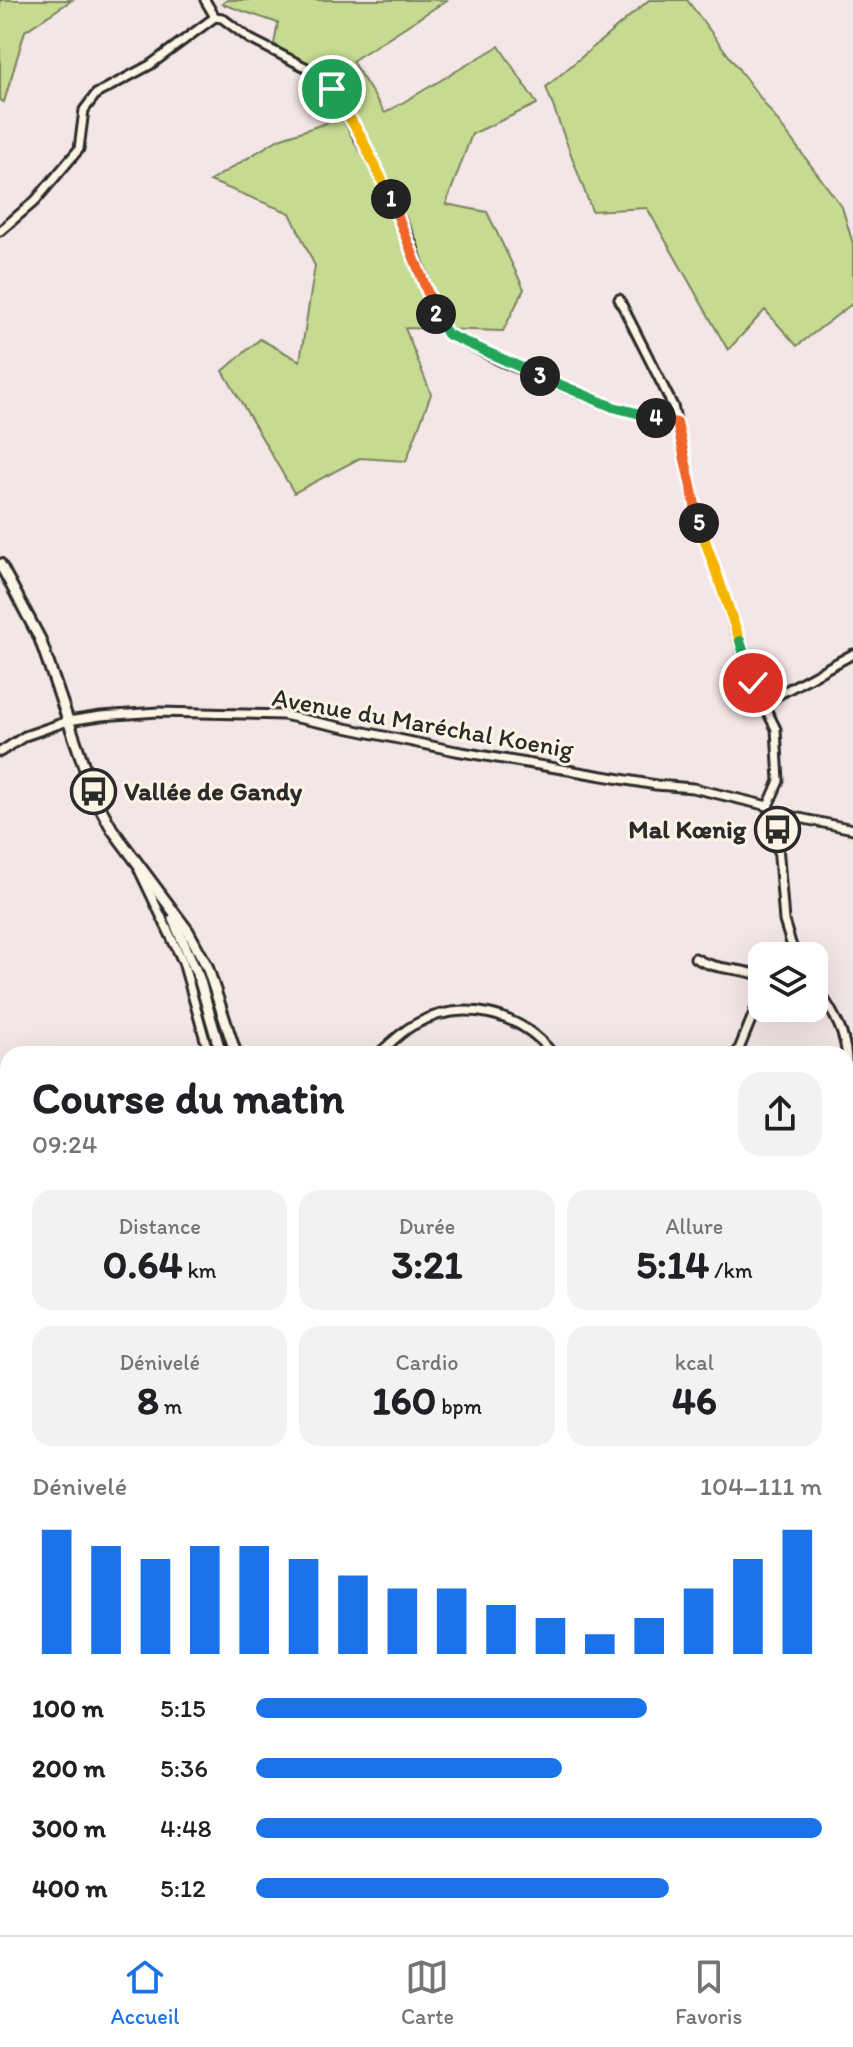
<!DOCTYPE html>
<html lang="fr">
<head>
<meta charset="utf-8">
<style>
  body { margin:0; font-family:Itim,sans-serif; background:#f2f2f2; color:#202124; height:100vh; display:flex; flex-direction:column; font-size:30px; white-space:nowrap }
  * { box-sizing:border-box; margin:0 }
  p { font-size:26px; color:#757577 }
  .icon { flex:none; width:44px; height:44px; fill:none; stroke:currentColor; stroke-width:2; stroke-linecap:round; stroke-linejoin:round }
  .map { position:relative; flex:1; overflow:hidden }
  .panel { position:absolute; left:0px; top:1046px; width:854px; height:890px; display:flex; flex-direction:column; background:#fff; border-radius:24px 24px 0 0; box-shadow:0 8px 32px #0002 }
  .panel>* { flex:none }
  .fabs { position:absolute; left:748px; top:942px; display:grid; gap:16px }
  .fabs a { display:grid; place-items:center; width:80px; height:80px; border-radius:16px; background:#fff; box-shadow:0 8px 32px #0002; font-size:40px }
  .pin { position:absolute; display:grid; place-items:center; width:68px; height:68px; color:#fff; margin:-34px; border:4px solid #fff; border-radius:50%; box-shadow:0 2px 8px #0007 }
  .km { position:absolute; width:40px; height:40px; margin:-20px; border-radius:50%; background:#222; color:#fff; font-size:22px; line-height:40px; text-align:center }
  .round { display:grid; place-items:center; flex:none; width:84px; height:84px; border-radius:24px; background:#f2f2f2 }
  .head { display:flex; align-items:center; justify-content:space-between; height:136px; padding:0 32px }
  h1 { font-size:44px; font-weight:800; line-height:60px }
  .metrics { display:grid; grid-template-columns:repeat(3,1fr); gap:12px; height:136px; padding:8px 32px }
  .metrics div { display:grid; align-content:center; border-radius:20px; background:#f2f2f2; text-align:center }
  .metrics b { font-size:40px; font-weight:800 }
  .metrics small { font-size:22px; font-weight:400 }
  .metrics p { font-size:22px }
  .chart { height:224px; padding:16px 32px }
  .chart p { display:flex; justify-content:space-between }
  .chart svg { width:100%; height:144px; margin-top:8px; stroke:#1a73e8; stroke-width:6 }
  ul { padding:0 32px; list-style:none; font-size:26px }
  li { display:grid; grid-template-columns:128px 96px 1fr; align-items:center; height:60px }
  li i { height:20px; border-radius:10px; background:#1a73e8 }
  .menu { display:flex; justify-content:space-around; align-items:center; height:112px; border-top:2px solid #e0e0e0; background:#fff; font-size:22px; color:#757577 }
  .menu a { display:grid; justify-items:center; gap:4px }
  .menu .active { color:#1a73e8 }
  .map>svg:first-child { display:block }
  .green { fill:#c6db91; stroke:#78835e; stroke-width:2 }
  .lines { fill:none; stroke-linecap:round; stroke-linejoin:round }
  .minor-casing { stroke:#2b2b2b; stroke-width:13 }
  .tertiary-casing { stroke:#2b2b2b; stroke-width:15 }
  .minor { stroke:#fcf5e5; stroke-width:7 }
  .tertiary { stroke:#fcf5e5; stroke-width:9 }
  .split-1-casing { stroke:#fff; stroke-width:16 }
  .split-2-casing { stroke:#fff; stroke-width:16 }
  .split-3-casing { stroke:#fff; stroke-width:16 }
  .split-4-casing { stroke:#fff; stroke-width:16 }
  .split-5-casing { stroke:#fff; stroke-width:16 }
  .split-6-casing { stroke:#fff; stroke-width:16 }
  .split-7-casing { stroke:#fff; stroke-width:16 }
  .split-1 { stroke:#f5b400; stroke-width:10 }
  .split-2 { stroke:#f0652b; stroke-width:10 }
  .split-3 { stroke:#22a559; stroke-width:10 }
  .split-4 { stroke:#22a559; stroke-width:10 }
  .split-5 { stroke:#f0652b; stroke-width:10 }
  .split-6 { stroke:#f5b400; stroke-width:10 }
  .split-7 { stroke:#22a559; stroke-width:10 }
  .labels { text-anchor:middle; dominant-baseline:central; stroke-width:6; stroke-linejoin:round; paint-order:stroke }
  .street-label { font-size:26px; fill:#2b2b2b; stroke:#fcf5e5 }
  .poi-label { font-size:26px; font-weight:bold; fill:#2b2b2b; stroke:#fcf5e5; text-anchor:start }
</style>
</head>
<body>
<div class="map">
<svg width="853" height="1935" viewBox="0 0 853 1935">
  <rect width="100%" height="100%" fill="#f4e5e6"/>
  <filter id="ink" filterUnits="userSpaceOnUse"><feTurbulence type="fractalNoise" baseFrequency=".0125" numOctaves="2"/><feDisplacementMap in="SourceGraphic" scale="16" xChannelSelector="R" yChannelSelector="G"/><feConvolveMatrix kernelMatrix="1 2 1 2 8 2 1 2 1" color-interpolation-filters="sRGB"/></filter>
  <g filter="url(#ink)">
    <!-- green -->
    <g class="green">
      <path d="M0 0H72L25 31 4 102 0 100Z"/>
      <path d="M227 0H447L352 61 385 113 499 46 537 104 472 134 446 204 487 212 524 289 503 331 405 328 431 394 406 461 360 458 294 493 223 371 260 339 300 361 315 266 290 213 210 181 279 139 353 114 331 82 274 44 278 23 222 4Z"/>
      <path d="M649 0H687L842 207 853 244V303L797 346 765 310 728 350 647 208 592 211 546 87Z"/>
      <path d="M849 1378 853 1387V1700L846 1699Z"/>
    </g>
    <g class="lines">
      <defs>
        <g id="minor">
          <path d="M205 0 215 17"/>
          <path d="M0 231 35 201 79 149 84 110 96 94 150 65 215 17 222 18 250 39 313 71 332 89 384 183 412 244 432 307 447 334 503 362 613 407 677 423"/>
          <path d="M619 299 673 406 698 519 753 683 776 729 779 781 768 806"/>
          <path d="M765 707 778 695 853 654"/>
          <path d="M0 752 25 736 68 721 101 716 158 712 283 715 456 751 656 785 693 788 768 806"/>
          <path d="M768 806 776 819 784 921 795 956"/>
          <path d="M775 813 853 829"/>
          <path d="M139 870 183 962 209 1054"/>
          <path d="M695 958C716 971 739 967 761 976L762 987"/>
          <path d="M814 984C840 1020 852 1045 846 1090"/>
          <path d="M378 1054C389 1045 400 1033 412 1026 461 998 519 1011 553 1054"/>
          <path d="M737 1054 762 993"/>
          <path d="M0 1217 8 1218"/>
          <path d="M846 1410 853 1407"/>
          <path d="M846 1451 853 1469"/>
          <path d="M0 1460 8 1458"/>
          <path d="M0 1523 8 1522"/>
          <path d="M846 1542 853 1549"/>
          <path d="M846 1757H853"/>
          <path d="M0 1779 8 1792"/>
          <path d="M0 1841 8 1840"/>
          <path d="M0 1891 8 1885"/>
          <path d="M84 1928 92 1935"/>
          <path d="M286 1928 288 1935"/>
          <path d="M296 1928 298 1935"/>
          <path d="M373 1935 376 1928"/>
          <path d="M491 1935 492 1928"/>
          <path d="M554 1935V1928"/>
        </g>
        <g id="tertiary">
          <path d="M0 564 40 639 95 798 112 829 188 931 207 966 236 1054"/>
          <path d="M173 919 199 978 221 1054"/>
          <path d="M356 1935 357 1928"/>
        </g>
      </defs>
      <!-- minor casing -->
      <use href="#minor" class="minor-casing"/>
      <!-- tertiary casing -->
      <use href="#tertiary" class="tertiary-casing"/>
      <!-- minor -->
      <use href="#minor" class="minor"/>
      <!-- tertiary -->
      <use href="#tertiary" class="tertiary"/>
    </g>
  </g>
  <g class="lines" filter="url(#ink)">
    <defs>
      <path id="split-1" d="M332 89 360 135 391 199"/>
      <path id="split-2" d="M391 199 436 314"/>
      <path id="split-3" d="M436 314 447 334 540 376"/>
      <path id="split-4" d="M540 376 613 407 656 418"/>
      <path id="split-5" d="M656 418 677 423 699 523"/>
      <path id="split-6" d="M699 523 740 641"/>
      <path id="split-7" d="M740 641 753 683"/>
    </defs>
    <!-- split-1 casing -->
    <use href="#split-1" class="split-1-casing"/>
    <!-- split-2 casing -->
    <use href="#split-2" class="split-2-casing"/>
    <!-- split-3 casing -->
    <use href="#split-3" class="split-3-casing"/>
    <!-- split-4 casing -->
    <use href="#split-4" class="split-4-casing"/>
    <!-- split-5 casing -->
    <use href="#split-5" class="split-5-casing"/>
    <!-- split-6 casing -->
    <use href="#split-6" class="split-6-casing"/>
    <!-- split-7 casing -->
    <use href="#split-7" class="split-7-casing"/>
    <!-- split-1 -->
    <use href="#split-1" class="split-1"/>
    <!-- split-2 -->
    <use href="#split-2" class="split-2"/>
    <!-- split-3 -->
    <use href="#split-3" class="split-3"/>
    <!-- split-4 -->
    <use href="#split-4" class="split-4"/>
    <!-- split-5 -->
    <use href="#split-5" class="split-5"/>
    <!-- split-6 -->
    <use href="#split-6" class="split-6"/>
    <!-- split-7 -->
    <use href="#split-7" class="split-7"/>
  </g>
  <!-- icons -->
  <defs>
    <symbol id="bus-ring" viewBox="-11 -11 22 22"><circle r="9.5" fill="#fcf5e5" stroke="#2b2b2b" stroke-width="1.5"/><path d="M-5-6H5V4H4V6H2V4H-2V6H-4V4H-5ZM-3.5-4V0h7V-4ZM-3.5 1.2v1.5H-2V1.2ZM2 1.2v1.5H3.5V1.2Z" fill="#2b2b2b"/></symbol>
  </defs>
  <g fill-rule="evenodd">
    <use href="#bus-ring" x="68" y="766" width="51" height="51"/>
    <use href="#bus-ring" x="752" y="804" width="51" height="51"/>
  </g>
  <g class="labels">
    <!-- street labels -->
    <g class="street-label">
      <text transform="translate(423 723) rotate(10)">Avenue du Maréchal Koenig</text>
    </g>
    <!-- poi labels -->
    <g class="poi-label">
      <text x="124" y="791">Vallée de Gandy</text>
      <text x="746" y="829" text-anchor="end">Mal Kœnig</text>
    </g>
  </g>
</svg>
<div class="fabs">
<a><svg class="icon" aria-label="layers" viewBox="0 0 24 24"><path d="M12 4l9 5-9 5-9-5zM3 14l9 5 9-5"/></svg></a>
</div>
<div class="pin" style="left:332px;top:89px;background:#1e9e55"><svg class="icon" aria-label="arrive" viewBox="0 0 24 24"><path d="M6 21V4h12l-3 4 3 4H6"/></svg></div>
<div class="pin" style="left:753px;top:683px;background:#d93025"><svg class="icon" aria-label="check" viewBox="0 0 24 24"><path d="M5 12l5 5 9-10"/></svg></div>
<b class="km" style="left:391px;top:199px">1</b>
<b class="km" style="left:436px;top:314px">2</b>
<b class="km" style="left:540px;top:376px">3</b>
<b class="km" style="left:656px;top:418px">4</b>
<b class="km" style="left:699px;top:523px">5</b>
<section class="panel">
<div class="head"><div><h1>Course du matin</h1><p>09:24</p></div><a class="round"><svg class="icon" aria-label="share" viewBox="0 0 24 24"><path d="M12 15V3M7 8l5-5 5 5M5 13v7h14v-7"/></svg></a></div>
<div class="metrics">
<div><p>Distance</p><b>0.64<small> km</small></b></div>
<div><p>Durée</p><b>3:21</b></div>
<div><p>Allure</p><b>5:14<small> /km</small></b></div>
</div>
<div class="metrics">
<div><p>Dénivelé</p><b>8<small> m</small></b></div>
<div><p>Cardio</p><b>160<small> bpm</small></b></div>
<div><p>kcal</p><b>46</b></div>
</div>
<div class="chart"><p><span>Dénivelé</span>104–111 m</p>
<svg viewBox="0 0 160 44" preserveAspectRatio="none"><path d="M5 44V6M15 44V11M25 44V15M35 44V11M45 44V11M55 44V15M65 44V20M75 44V24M85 44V24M95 44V29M105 44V33M115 44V38M125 44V33M135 44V24M145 44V15M155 44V6"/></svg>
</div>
<ul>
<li><b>100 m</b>5:15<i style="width:69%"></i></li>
<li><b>200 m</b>5:36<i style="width:54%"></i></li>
<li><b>300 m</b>4:48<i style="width:100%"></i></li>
<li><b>400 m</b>5:12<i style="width:73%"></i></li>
</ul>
</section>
</div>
<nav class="menu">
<a class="active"><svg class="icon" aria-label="home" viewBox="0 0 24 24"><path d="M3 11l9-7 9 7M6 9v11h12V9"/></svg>Accueil</a>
<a><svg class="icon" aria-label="map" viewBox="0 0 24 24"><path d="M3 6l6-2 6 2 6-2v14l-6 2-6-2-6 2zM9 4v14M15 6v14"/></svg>Carte</a>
<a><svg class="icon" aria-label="saved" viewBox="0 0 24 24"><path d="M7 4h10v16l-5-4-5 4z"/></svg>Favoris</a>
</nav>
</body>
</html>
